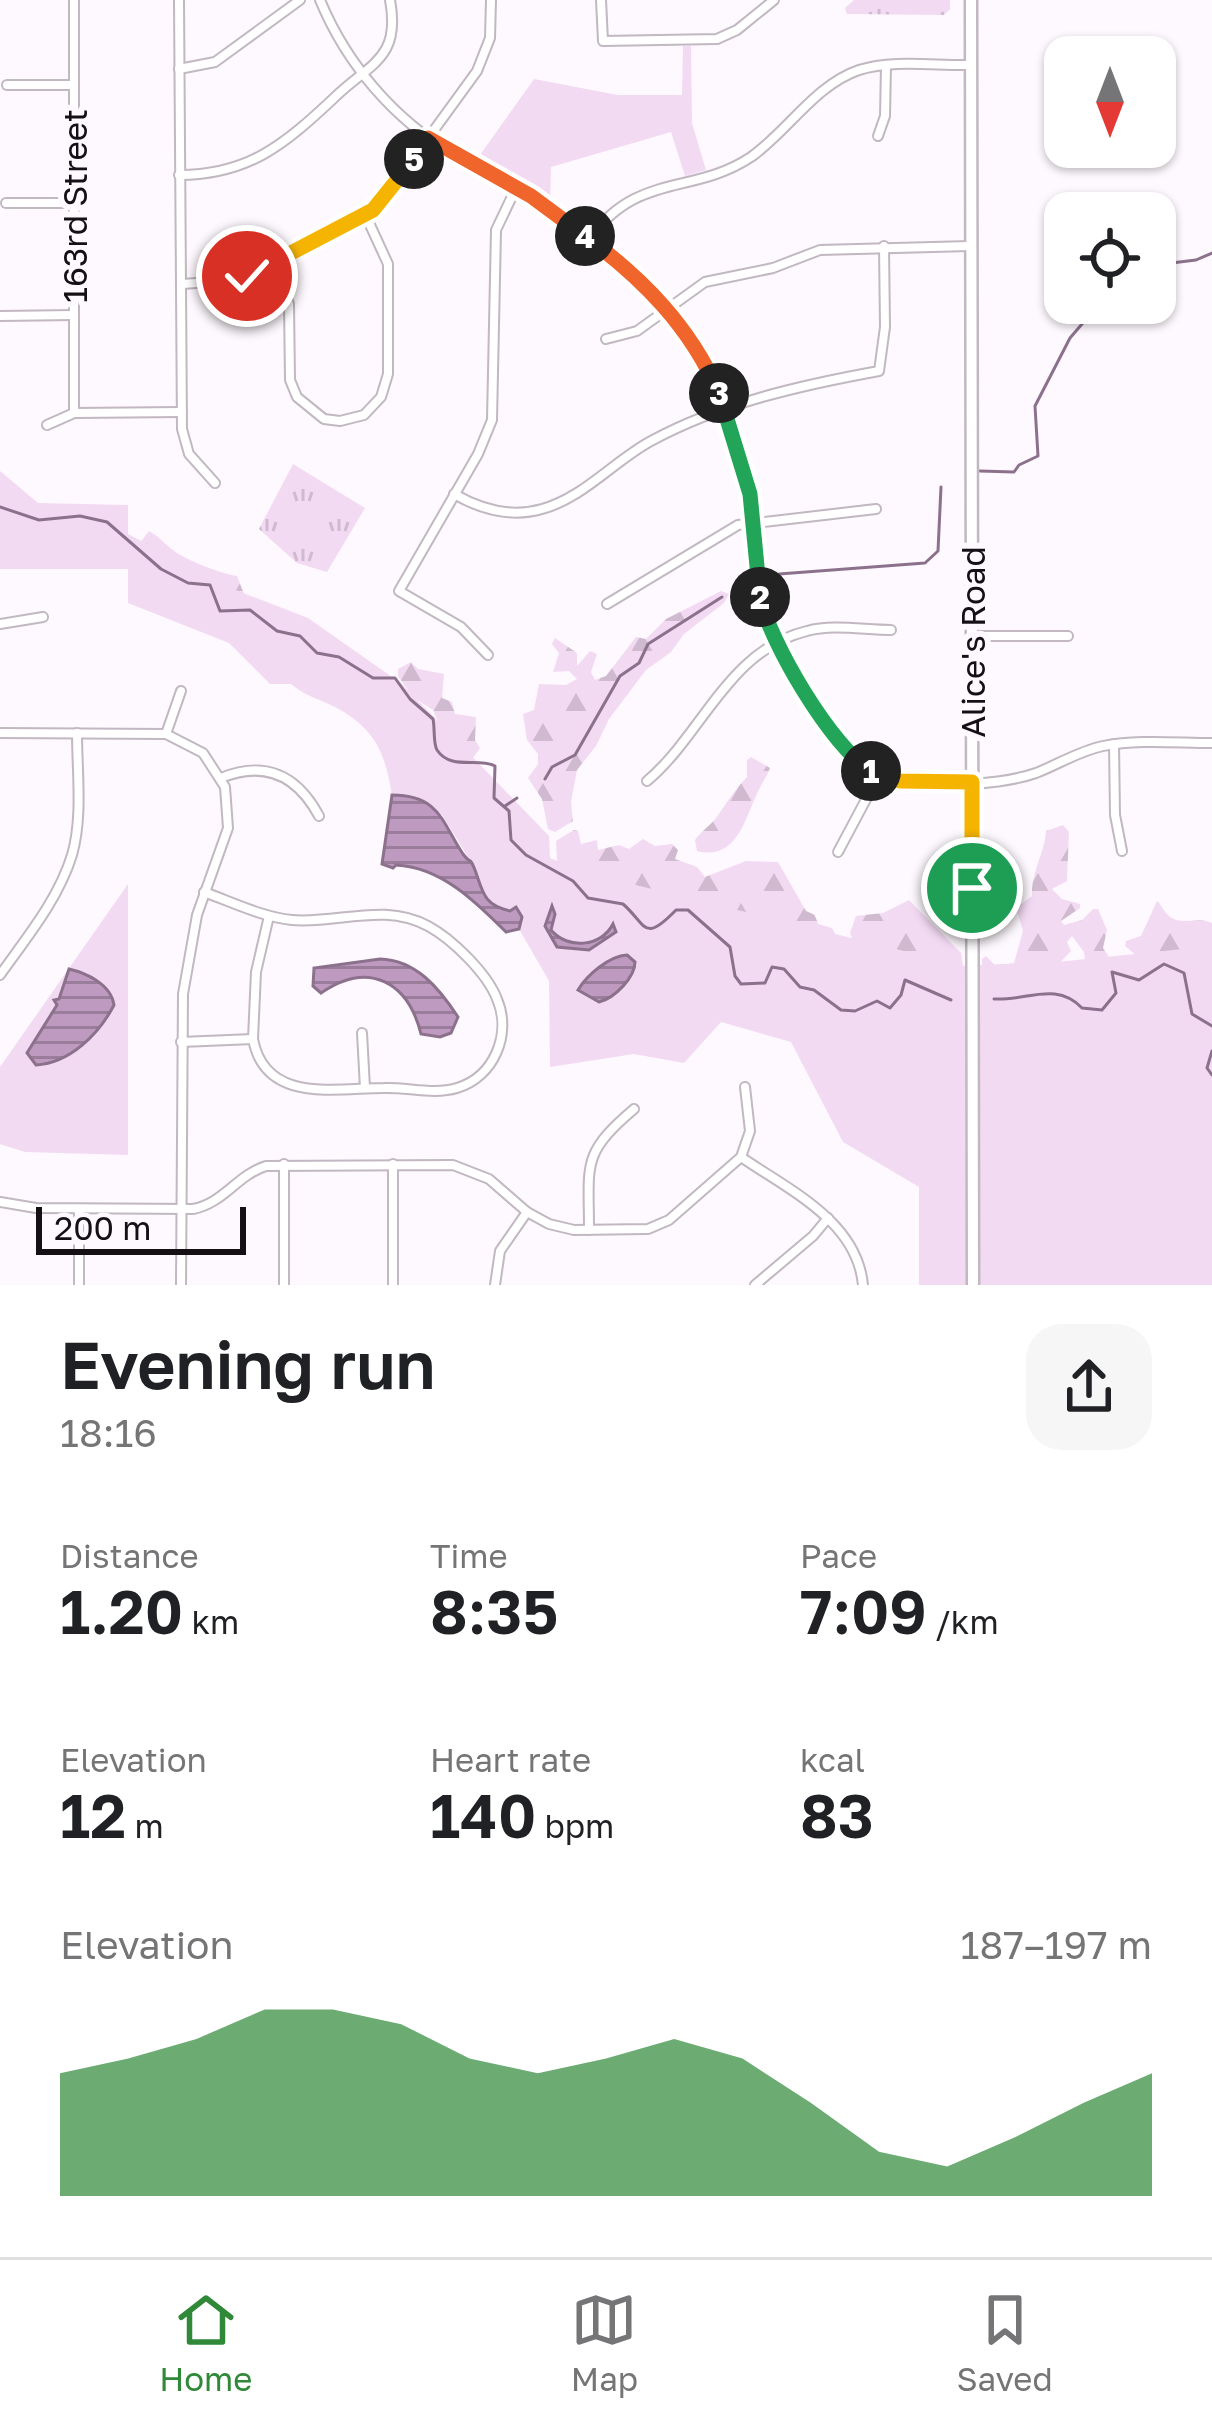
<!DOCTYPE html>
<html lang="en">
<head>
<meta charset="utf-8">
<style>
  body { margin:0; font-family:"Golos Text",sans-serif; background:#f6f6f6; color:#202124; height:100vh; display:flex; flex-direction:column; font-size:45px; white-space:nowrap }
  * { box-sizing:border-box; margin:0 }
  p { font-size:39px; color:#757577 }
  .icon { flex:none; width:66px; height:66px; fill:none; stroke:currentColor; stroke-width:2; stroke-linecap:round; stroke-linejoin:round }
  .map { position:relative; height:1285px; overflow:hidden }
  .sheet { display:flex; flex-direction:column; background:#fff; flex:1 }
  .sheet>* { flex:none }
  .needle { width:78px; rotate:180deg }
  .controls { position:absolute; left:1044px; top:36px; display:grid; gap:24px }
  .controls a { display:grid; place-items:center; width:132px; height:132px; border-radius:24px; background:#fff; box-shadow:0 3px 9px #0004; font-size:60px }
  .scale { position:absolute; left:36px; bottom:30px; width:210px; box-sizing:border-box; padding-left:12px; border:6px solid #141014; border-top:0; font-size:33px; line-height:42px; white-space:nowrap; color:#141014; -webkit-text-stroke:9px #fef9fe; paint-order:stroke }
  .pin { position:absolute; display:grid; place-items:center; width:102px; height:102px; color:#fff; margin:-51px; border:6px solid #fff; border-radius:50%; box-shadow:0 3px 12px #0007 }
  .km { position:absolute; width:60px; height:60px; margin:-30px; border-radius:50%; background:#222; color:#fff; font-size:33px; line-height:60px; text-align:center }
  .round { display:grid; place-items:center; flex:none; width:126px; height:126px; border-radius:36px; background:#f6f6f6 }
  .head { display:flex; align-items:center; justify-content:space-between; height:204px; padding:0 60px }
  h1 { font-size:66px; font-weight:600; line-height:90px }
  .figures { display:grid; grid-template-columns:repeat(3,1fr); gap:18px; height:204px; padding:12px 60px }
  .figures div { display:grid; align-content:center }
  .figures b { font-size:60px; font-weight:600 }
  .figures small { font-size:33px; font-weight:400 }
  .figures p { font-size:33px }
  .chart { height:336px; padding:24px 60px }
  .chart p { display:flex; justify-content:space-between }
  .chart svg { width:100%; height:216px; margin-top:12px; fill:#2f8939; opacity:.7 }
  .tab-bar { display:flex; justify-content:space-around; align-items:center; height:168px; border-top:3px solid #e0e0e0; background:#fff; font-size:33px; color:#757577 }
  .tab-bar a { display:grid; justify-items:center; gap:6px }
  .tab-bar .on { color:#2f8939 }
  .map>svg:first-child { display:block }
  .grass { fill:url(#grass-tufts) }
  .forest { fill:url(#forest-firs) }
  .park { fill:#f3daf3 }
  .water { fill:url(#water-rules); stroke:#8c718c; stroke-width:3 }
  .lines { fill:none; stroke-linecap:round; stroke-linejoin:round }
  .stream { stroke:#8c718c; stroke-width:3 }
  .minor-casing { stroke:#c1b8c1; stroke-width:12 }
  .secondary-casing { stroke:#c1b8c1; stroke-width:15 }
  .minor { stroke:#fff; stroke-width:8 }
  .secondary { stroke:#fff; stroke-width:10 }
  .split-1-casing { stroke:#fff; stroke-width:24 }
  .split-2-casing { stroke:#fff; stroke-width:24 }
  .split-3-casing { stroke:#fff; stroke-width:24 }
  .split-4-casing { stroke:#fff; stroke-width:24 }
  .split-5-casing { stroke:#fff; stroke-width:24 }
  .split-6-casing { stroke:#fff; stroke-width:24 }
  .split-1 { stroke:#f5b400; stroke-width:15 }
  .split-2 { stroke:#22a559; stroke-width:15 }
  .split-3 { stroke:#22a559; stroke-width:15 }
  .split-4 { stroke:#f0652b; stroke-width:15 }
  .split-5 { stroke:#f0652b; stroke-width:15 }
  .split-6 { stroke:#f5b400; stroke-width:15 }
  .labels { text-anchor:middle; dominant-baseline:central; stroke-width:12; stroke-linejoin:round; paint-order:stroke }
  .street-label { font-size:33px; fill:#141014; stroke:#fef9fe }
</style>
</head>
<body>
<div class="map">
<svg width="1212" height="1285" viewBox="0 0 1212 1285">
  <defs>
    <pattern id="grass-tufts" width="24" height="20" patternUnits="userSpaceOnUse" patternTransform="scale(3)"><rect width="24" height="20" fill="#f3daf3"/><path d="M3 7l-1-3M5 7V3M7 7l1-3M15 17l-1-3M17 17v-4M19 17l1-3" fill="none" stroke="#cfbacf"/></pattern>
    <pattern id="forest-firs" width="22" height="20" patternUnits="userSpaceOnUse" patternTransform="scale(3)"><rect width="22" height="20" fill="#f3daf3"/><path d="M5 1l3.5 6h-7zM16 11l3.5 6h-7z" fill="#cfbacf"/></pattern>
    <pattern id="water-rules" width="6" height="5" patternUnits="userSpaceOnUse" patternTransform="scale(3)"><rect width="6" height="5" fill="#bf9ac0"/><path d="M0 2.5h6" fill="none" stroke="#9a7c9b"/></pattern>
  </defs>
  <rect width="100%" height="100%" fill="#fef9fe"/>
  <!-- grass -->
  <g class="grass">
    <path d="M854 0H950V9L944 15 847 14 845 8Z"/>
    <path d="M293 464 365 508 327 572 297 563 259 529Z"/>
  </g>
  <!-- forest -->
  <g class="forest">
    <path d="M149 531C158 536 164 543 173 550 185 560 222 574 237 576L244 594 322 637 139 544Z"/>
    <path d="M721 591 729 594 724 603 684 634 671 652 646 670 609 719 596 746 577 770 571 802 573 821 555 832 548 829 542 799 528 778 538 764V754L527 740 523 714 534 710 539 684 566 685 577 679 569 671 553 672 559 653 552 644 555 638 577 653V666L590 651 597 654 591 672 595 680 606 676 636 637 646 639 666 619Z"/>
    <path d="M411 662 418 669 444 674 442 698 452 702 455 714 476 717 475 740 480 748 473 758 440 727 433 710 413 697 398 676V669Z"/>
    <path d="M751 757 770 768C766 778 760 786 756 796 744 822 735 861 697 851L695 840C701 831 710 826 716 818 727 803 734 790 747 777V760Z"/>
    <path d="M1063 825 1069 832 1067 881 1052 889 1062 899 1080 904V908L1061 921 1064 925 1082 920 1093 909H1098L1107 930 1103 948 1111 960 1085 961 1084 952 1072 936 1067 942 1071 951 1058 965 983 979 982 959 986 956 996 966 1014 963 1023 931 1016 908 1032 896C1031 872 1044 855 1046 831Z"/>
    <path d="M574 830 578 831 581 844 597 840 598 850 619 845 629 849 643 839 655 846 672 844 678 850 675 859 697 867 705 877 746 861 778 862 806 911 815 915 818 924 832 928 842 947 850 950 856 948 850 933 856 916 883 913 909 900 961 953 963 967 957 986 943 993 909 975 900 979 884 997C867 994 851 1001 835 996 827 994 793 963 781 955L746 968C722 947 722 902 678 903L656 925 646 926C622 901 627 894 589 892L576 875 557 862 556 841Z"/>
    <path d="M1157 901C1162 905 1163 911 1168 915 1180 927 1198 916 1212 923V1019L1125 946 1126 941 1141 936Z"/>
  </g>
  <!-- park -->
  <g class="park">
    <path d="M683 46H691L692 123 706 170 685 176 671 132 551 167 550 205 475 162 534 79 618 95H682Z"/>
    <path d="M0 471 38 503 128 505V534L233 589 308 618 402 684 549 836 550 858 587 873 969 967V1285H919V1187L843 1142 791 1042 721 1022 684 1063 634 1054 550 1067 549 981 519 929 522 916 516 908 510 911 496 907 481 893 471 862 442 815 404 796 392 795C385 753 376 729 335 707 319 699 305 696 291 684H270L229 643 128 603V569H0Z"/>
    <path d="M128 884V1155L25 1152 0 1144V1067Z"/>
    <path d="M1212 946V1285H976V965L1057 962Z"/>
  </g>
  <!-- water -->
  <g class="water">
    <path d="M392 795C440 795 442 823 463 854 472 866 469 855 475 870 483 892 483 905 510 911L516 907 522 917 519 929 506 932C476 902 441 867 396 865L393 868 382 864Z"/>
    <path d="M552 906 555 914 551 930C568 950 601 947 613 924L616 932 589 950 557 947 545 926Z"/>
    <path d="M627 955 635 962C635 977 615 998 599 1002L578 990C587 975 609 956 627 955Z"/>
    <path d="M380 959C416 960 439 988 458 1017L451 1033 440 1037 421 1034C408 982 369 960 321 993L313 986 314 968Z"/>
    <path d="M69 969C86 973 111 984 114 1005 99 1034 70 1063 36 1065L27 1053 57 1005 54 1000 59 999Z"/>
  </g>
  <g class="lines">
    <!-- stream -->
    <g class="stream">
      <path d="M1155 265 1196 260 1212 253"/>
      <path d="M980 471 1014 472 1019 465 1038 456 1035 406 1070 338 1100 303"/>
      <path d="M0 507 39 520 80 516 107 522 161 569 188 583 210 585 220 611 250 610 277 631 300 636 317 653 339 657 373 678H395L410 699 433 719C435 728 433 743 437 750 451 771 478 757 495 766L494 798 509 811 511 840 526 855 573 881 588 898 623 904C647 925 643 944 676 910H688L730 947 735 976 741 984 765 983 772 967 784 969 800 987 814 990 841 1010 855 1011 877 1001 890 1008 901 995 905 980 951 1000"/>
      <path d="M779 574 925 563 938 551 941 487"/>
      <path d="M545 779 552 767 575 755 620 676 639 663 648 644 722 597"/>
      <path d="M505 806 517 798"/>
      <path d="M994 999C1027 1001 1056 981 1082 1008L1102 1010 1116 993 1112 972 1139 980 1164 964 1184 973 1192 1014 1212 1026"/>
      <path d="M1212 1051 1207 1068 1212 1075"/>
    </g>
    <defs>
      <g id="minor">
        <path d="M74 0V413"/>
        <path d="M179 0 182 429 189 454 215 483"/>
        <path d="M320 0C347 65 394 119 454 155 477 169 503 179 526 194 586 231 648 277 688 336 723 388 745 451 753 514 756 543 753 574 761 604 771 641 796 674 816 707 831 730 844 754 868 769 905 792 996 787 1036 773 1059 764 1079 751 1103 746 1138 739 1177 743 1212 743"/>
        <path d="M601 0 603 41 717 39 737 30 774 0"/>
        <path d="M179 69 215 62 300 0"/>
        <path d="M7 85H74"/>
        <path d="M878 136 885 116 886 66"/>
        <path d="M179 175C249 175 285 144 334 98 370 63 401 59 390 0"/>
        <path d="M6 203H74"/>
        <path d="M589 239C639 171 692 196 751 157 788 131 815 85 859 70 893 59 936 66 971 65"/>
        <path d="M273 263 289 304 290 380 297 397 324 419 340 421 364 415 381 397 388 374V264L365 214"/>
        <path d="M182 284 239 280 381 203 477 71 490 38 491 0"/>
        <path d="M0 316 74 315"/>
        <path d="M606 339 637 331 705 282 773 268 820 250 970 246"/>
        <path d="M47 425 74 413 182 412"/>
        <path d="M454 494C482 510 511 518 542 509 583 498 614 461 651 441 721 403 802 385 879 371L885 327 884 246"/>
        <path d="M607 604 738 525 876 509"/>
        <path d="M0 624 43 617"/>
        <path d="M972 636H1068"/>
        <path d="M488 655 461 627 399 591 478 454 492 420 496 230 516 188"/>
        <path d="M0 733 166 734 203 753 225 787 228 828 197 915 183 994 181 1285"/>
        <path d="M166 734 181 691"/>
        <path d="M1114 744 1115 815 1122 851"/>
        <path d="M221 778C265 760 297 775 319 816"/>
        <path d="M647 781C703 734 728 650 807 631 833 624 864 630 891 630"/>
        <path d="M838 852 879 775"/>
        <path d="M0 975C27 937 58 900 72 855 83 817 77 772 77 733"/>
        <path d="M362 1033 365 1088"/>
        <path d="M253 1039 256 972 269 916"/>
        <path d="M181 1042 253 1039C265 1104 335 1088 384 1088 407 1087 434 1095 457 1088 494 1077 512 1034 497 999 487 973 452 939 428 926 384 902 338 924 292 920 262 917 232 902 204 892"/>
        <path d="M741 1157C789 1190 857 1221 863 1285"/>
        <path d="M0 1202 36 1208 193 1209C224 1203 237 1175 266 1166L453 1165 489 1179 527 1212 549 1224 574 1230 648 1229 669 1220 741 1157 750 1131 745 1087"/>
        <path d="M589 1230C589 1164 581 1154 634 1109"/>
        <path d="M79 1285V1209"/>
        <path d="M284 1285V1164"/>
        <path d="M393 1285V1164"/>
        <path d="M495 1285 500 1251 527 1212"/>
        <path d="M755 1285 813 1236 828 1218"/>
      </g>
      <path id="secondary" d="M971 0 973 1285"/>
    </defs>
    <!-- minor casing -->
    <use href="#minor" class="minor-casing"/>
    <!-- secondary casing -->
    <use href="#secondary" class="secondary-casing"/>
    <!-- minor -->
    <use href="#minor" class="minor"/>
    <!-- secondary -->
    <use href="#secondary" class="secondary"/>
  </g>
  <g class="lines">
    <defs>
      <path id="split-1" d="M871 771 900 781 972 782V888"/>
      <path id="split-2" d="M760 597C769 641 832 748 871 771"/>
      <path id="split-3" d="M719 393 750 494 760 597"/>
      <path id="split-4" d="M585 236C642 278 690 326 719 393"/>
      <path id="split-5" d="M414 159 428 138 531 196 585 236"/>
      <path id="split-6" d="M247 276 373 210 414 159"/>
    </defs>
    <!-- split-1 casing -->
    <use href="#split-1" class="split-1-casing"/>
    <!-- split-2 casing -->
    <use href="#split-2" class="split-2-casing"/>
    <!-- split-3 casing -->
    <use href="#split-3" class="split-3-casing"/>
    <!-- split-4 casing -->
    <use href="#split-4" class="split-4-casing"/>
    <!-- split-5 casing -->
    <use href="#split-5" class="split-5-casing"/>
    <!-- split-6 casing -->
    <use href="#split-6" class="split-6-casing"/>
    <!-- split-1 -->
    <use href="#split-1" class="split-1"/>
    <!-- split-2 -->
    <use href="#split-2" class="split-2"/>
    <!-- split-3 -->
    <use href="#split-3" class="split-3"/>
    <!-- split-4 -->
    <use href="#split-4" class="split-4"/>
    <!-- split-5 -->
    <use href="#split-5" class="split-5"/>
    <!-- split-6 -->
    <use href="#split-6" class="split-6"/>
  </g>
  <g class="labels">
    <!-- street labels -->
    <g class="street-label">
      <text transform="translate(74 206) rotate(-90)">163rd Street</text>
      <text transform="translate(972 642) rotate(-90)">Alice's Road</text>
    </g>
  </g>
</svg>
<div class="controls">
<a><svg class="needle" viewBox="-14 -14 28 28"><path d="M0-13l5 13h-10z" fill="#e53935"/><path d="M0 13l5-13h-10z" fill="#757577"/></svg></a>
<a><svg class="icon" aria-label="locate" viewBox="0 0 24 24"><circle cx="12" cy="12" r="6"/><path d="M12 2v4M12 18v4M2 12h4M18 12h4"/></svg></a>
</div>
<div class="scale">200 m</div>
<div class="pin" style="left:972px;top:888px;background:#1e9e55"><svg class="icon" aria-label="arrive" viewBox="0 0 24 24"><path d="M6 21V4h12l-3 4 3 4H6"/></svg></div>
<div class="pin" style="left:247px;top:276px;background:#d93025"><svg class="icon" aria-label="check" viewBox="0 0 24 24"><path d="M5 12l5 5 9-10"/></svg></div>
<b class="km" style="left:871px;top:771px">1</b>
<b class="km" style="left:760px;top:597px">2</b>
<b class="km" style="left:719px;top:393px">3</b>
<b class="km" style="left:585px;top:236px">4</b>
<b class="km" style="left:414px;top:159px">5</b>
</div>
<section class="sheet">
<div class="head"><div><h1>Evening run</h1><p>18:16</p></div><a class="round"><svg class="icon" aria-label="share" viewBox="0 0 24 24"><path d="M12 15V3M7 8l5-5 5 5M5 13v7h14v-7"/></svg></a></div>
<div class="figures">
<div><p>Distance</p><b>1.20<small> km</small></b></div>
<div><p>Time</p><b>8:35</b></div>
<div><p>Pace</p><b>7:09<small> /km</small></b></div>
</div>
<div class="figures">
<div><p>Elevation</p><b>12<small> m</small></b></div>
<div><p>Heart rate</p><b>140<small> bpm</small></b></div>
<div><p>kcal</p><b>83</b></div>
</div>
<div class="chart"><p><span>Elevation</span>187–197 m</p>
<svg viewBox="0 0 160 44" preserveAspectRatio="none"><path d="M0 44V19L10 16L20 12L30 6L40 6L50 9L60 16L70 19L80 16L90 12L100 16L110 25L120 35L130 38L140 32L150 25L160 19V44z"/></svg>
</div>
</section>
<nav class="tab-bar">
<a class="on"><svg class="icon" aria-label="home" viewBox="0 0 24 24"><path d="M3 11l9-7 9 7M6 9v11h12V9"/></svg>Home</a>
<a><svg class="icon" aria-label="map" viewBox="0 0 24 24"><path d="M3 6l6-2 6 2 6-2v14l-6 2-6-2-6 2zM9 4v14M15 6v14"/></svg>Map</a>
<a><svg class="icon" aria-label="saved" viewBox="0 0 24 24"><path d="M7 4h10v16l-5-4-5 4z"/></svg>Saved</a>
</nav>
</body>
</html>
